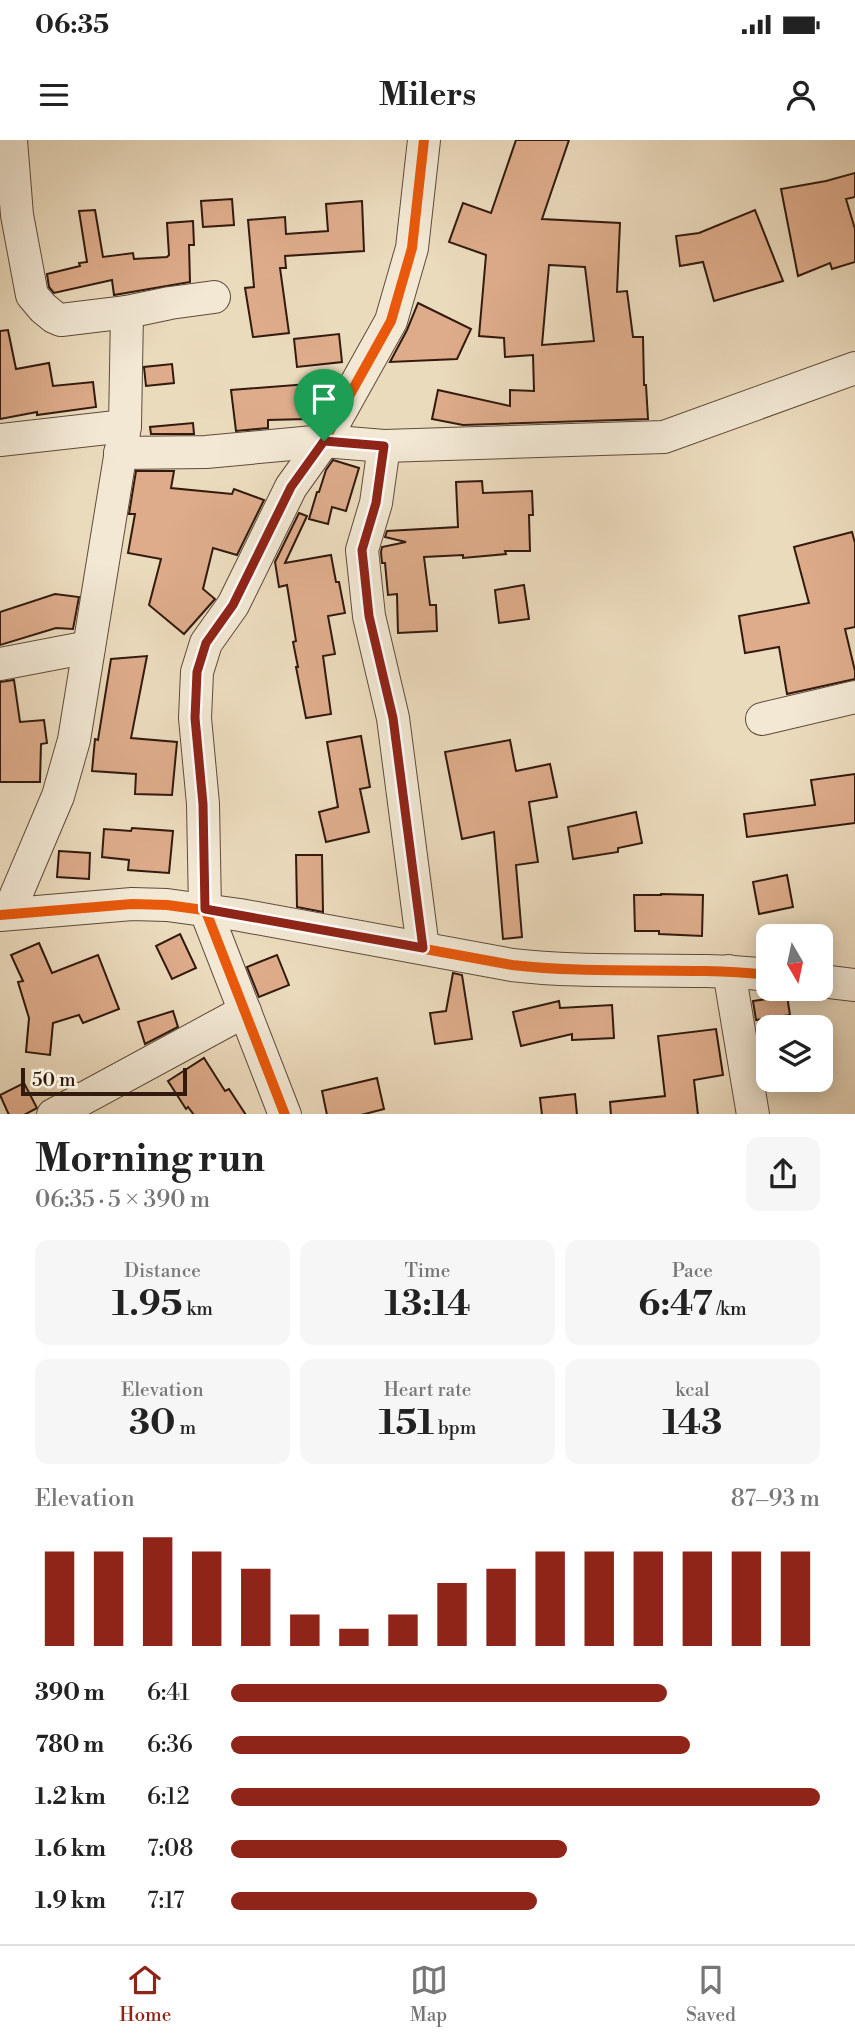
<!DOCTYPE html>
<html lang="en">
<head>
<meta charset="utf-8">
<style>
  body { margin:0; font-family:"Libre Bodoni",serif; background:#f6f6f6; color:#222; height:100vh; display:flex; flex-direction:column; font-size:26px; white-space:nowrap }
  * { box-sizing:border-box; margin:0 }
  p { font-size:23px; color:#767676 }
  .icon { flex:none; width:38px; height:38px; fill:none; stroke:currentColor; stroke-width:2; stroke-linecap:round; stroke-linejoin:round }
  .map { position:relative; height:974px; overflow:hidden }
  .sheet { display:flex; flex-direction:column; background:#fff; flex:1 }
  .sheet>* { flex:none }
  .needle { width:46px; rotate:171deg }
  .fabs { position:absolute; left:756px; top:784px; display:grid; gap:14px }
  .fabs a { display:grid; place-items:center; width:77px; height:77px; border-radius:14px; background:#fff; box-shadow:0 4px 18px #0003; font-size:35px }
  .scale { position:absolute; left:21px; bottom:18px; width:166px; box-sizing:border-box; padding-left:7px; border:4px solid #321a0e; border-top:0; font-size:19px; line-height:24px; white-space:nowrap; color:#321a0e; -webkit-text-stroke:5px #f2e8d4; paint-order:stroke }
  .pin { position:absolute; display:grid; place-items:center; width:60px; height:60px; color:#fff; margin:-72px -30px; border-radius:50% 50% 50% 0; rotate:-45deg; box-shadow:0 0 7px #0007 }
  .pin .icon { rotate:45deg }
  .round { display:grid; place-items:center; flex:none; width:74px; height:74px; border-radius:14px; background:#f6f6f6 }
  .headline { display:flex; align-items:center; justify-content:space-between; height:119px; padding:0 35px }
  h1 { font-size:38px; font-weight:700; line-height:52px }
  .stats { display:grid; grid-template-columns:repeat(3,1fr); gap:10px; height:119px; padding:7px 35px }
  .stats div { display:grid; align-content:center; border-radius:14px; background:#f6f6f6; text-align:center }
  .stats b { font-size:35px; font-weight:700 }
  .stats small { font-size:19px; font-weight:400 }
  .stats p { font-size:19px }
  .chart { height:196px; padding:14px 35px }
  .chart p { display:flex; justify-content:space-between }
  .chart svg { width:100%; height:126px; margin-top:7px; stroke:#8f2418; stroke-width:6 }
  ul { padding:0 35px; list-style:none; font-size:23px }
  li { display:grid; grid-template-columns:112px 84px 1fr; align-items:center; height:52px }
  li i { height:18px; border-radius:9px; background:#8f2418 }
  .status { display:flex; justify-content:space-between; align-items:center; height:49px; padding:0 35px; background:#fff; direction:ltr }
  .status svg { height:19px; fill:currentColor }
  header { display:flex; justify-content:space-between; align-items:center; height:91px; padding:0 35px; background:#fff; font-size:32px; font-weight:700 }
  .menu { display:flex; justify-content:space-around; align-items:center; height:98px; border-top:2px solid #e0e0e0; background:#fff; font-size:19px; color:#767676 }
  .menu a { display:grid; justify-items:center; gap:4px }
  .menu .selected { color:#8f2418 }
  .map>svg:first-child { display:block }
  .building { fill:#deac8b; stroke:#321a0e; stroke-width:2; fill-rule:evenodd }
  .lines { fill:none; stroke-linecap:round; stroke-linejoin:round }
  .minor-casing { stroke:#604a3a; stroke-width:34 }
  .minor { stroke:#f2e8d4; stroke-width:32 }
  .cycleway-casing { stroke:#f2e8d4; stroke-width:15 }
  .cycleway { stroke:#e8590c; stroke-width:10 }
  .route-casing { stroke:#fff; stroke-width:14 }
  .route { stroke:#8f2418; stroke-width:9 }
</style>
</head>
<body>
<div class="status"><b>06:35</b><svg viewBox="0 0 49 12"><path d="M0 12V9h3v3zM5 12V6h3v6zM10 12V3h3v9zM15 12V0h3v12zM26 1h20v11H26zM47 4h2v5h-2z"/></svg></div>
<header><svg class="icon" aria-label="menu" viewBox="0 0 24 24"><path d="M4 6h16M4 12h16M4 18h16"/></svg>Milers<svg class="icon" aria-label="person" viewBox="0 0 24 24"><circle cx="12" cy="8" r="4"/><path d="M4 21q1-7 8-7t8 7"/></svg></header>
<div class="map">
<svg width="855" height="975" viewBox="0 0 855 975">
  <rect width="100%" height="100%" fill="#ebdbbd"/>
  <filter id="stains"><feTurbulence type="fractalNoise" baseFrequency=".00286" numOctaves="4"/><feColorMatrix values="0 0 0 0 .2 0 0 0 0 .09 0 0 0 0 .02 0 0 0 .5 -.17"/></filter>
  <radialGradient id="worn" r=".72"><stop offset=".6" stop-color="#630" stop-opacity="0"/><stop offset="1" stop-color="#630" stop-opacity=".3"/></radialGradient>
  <!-- building -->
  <g class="building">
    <path d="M516 0H569L542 79 620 83 617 152 627 151 633 197H643L644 245H646L648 279 463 285 432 279 438 250 510 266V250L534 251 533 215 505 217 504 198 479 196 486 115 449 102 463 63 491 73ZM549 125 585 127 594 201 542 205Z"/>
    <path d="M855 33V57L846 59 855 89V122L832 129 830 123 798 136 781 49 826 41Z"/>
    <path d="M232 59 234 85 203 87 201 61Z"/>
    <path d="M362 61 364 111 285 116 286 128H280L289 193 253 197 245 148 254 147 248 80 285 77 286 94 328 91 326 64Z"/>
    <path d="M95 70 103 117 133 113 134 119 167 117 169 115 167 83 193 81 194 105H189L190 142 114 155 112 140 54 153 49 147 47 134 80 126 79 123 87 122 79 71Z"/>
    <path d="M755 70 783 141 714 161 703 122 680 126 676 96 699 93Z"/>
    <path d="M418 163 471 189 457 219 390 222 407 190Z"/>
    <path d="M8 190 16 229 49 223 53 246 93 242 96 267 37 275V272L0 279V191Z"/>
    <path d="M339 194 342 222 297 227 294 199Z"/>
    <path d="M172 224 174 243 146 246 144 227Z"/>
    <path d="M308 244V279L268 280V288L236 291 231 250Z"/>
    <path d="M193 283 194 294H151L150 287Z"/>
    <path d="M333 320 359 328 346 371 332 367 328 384 309 379 317 352H319L326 330Z"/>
    <path d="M136 331H174L171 348 232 354 234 349 264 360 237 415 213 408 203 449 215 459 184 494 149 465 161 419 128 413 135 374H129Z"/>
    <path d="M482 341 483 353 532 351 533 375H529L530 411H505L506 414 463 418V415L424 417 430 465H436L437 491 398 493 397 454 388 455 385 423H382L381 412 382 407 406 402 385 397 387 391 458 387 456 342Z"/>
    <path d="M299 373 307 376 285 423 331 415 336 442H339L345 473 328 476 335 514 323 516 331 574 306 578 296 527H298L293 502 296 501 287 445 279 447 275 422Z"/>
    <path d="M852 392 855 403V487L845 489 855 531V539L787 554 779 507 745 513 739 476 809 463 794 407Z"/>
    <path d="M524 445 529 479 499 483 495 450Z"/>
    <path d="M55 454 79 457 73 489 56 488 0 505V472Z"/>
    <path d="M147 516 131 598 177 602 172 655 135 654 136 634 92 631 95 599 98 600 111 519Z"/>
    <path d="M14 540 20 582 44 580 47 603 41 604 40 642H0V542Z"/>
    <path d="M361 596 370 647 360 649 369 692 326 702 319 672 338 667 327 602Z"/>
    <path d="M510 600 516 631 550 624 557 657 529 662 538 722 516 725 522 797 503 799 494 692 462 699 445 612Z"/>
    <path d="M855 634V683L747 697 744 674 815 665 811 640Z"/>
    <path d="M636 672 642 703 618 708V712L573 719 568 687Z"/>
    <path d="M132 688 173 691 169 733 128 730 129 720 102 717 104 689 131 691Z"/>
    <path d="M59 711 90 713 89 739 57 737Z"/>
    <path d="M296 715H322L323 772 297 767Z"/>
    <path d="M787 735 793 767 759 774 753 742Z"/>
    <path d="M661 754 703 755 702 796 659 794V791H635L634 755H661Z"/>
    <path d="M180 794 196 828 172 839 156 806Z"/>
    <path d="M39 803 52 833 98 815 119 869 83 883 79 875 53 883 50 915 26 912 29 878 18 842 23 841 11 815Z"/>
    <path d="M277 815 289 845 259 857 247 827Z"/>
    <path d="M453 833 462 835 472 899 435 904 430 873 446 871Z"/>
    <path d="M787 856 790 875 756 880 753 861Z"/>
    <path d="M559 861 560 868 612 865 614 898 572 900V894L521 906 513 872Z"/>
    <path d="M173 871 178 887 145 904 138 882Z"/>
    <path d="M716 889 723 935 694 940 698 975H611L610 962 665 956 658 896Z"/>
    <path d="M204 918 225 951 229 949 246 975H194L188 967 186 969 168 941Z"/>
    <path d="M377 938 384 969 361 975H327L322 951Z"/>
    <path d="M24 943 37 968 24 975H9L0 955Z"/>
    <path d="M575 954 577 975H542L540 958Z"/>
  </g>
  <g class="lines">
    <defs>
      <g id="minor">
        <path d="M11 0 17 75 32 155 43 168 54 177 61 180 127 172"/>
        <path d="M0 300 125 286"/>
        <path d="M384 306 376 363 362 410 369 476 393 578 423 808"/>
        <path d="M120 313 206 312 324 301 384 306 664 297 855 228"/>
        <path d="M0 524 89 507"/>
        <path d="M762 579 855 557"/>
        <path d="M8 774 58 656 74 600 125 286 127 172 170 163 214 157"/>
        <path d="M0 775 132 764 167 765 240 775 512 825C597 835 683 826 768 835"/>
        <path d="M729 831 753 975"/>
        <path d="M821 841 855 845"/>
        <path d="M53 975 245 871"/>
        <path d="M285 975 205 769 203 664 195 578 197 532 206 503 233 465 291 347 324 301 391 181 412 108 424 0"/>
      </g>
    </defs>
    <!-- minor casing -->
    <use href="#minor" class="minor-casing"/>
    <!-- minor -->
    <use href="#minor" class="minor"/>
    <defs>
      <g id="cycleway">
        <path d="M0 775 132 764 167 765 240 775 512 825C597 835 683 826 768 835"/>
        <path d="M285 975 205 769 203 664 195 578 197 532 206 503 233 465 291 347 324 301 391 181 412 108 424 0"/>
      </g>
    </defs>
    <!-- cycleway casing -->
    <use href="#cycleway" class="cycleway-casing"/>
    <!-- cycleway -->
    <use href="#cycleway" class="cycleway"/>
  </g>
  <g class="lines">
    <defs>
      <path id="route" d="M324 301 384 306 376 363 362 410 369 476 393 578 423 808 205 769 203 664 195 578 197 532 206 503 233 465 291 347Z"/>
    </defs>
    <!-- route casing -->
    <use href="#route" class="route-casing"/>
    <!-- route -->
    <use href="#route" class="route"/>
  </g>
  <rect width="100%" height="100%" filter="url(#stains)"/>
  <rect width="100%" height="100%" fill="url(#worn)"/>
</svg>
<div class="fabs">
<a><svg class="needle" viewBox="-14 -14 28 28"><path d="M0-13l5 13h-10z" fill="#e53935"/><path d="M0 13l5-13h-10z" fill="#767676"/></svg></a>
<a><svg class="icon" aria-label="layers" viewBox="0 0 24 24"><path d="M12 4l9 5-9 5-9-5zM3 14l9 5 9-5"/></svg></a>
</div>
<div class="scale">50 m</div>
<div class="pin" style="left:324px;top:301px;background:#1e9e55"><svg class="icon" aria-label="arrive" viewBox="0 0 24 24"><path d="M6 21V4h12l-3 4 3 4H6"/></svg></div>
</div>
<section class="sheet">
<div class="headline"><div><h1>Morning run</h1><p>06:35 · 5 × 390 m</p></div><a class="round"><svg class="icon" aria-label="share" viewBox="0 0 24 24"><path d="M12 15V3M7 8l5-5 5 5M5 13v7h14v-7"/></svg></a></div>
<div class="stats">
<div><p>Distance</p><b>1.95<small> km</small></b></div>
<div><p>Time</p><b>13:14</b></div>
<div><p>Pace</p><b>6:47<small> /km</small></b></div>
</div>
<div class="stats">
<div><p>Elevation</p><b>30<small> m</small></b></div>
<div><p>Heart rate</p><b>151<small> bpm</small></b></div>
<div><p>kcal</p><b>143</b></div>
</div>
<div class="chart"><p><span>Elevation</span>87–93 m</p>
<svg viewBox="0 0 160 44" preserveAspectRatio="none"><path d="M5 44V11M15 44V11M25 44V6M35 44V11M45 44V17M55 44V33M65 44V38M75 44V33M85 44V22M95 44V17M105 44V11M115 44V11M125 44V11M135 44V11M145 44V11M155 44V11"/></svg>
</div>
<ul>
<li><b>390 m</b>6:41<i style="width:74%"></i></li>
<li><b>780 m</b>6:36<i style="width:78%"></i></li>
<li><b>1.2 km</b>6:12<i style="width:100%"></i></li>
<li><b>1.6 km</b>7:08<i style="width:57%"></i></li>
<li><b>1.9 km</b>7:17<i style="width:52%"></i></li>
</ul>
</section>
<nav class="menu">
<a class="selected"><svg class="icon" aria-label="home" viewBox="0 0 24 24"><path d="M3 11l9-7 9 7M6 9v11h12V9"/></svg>Home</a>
<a><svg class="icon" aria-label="map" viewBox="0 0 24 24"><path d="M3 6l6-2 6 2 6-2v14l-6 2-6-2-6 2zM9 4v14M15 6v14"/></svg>Map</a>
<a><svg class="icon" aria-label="saved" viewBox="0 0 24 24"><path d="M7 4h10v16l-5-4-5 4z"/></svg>Saved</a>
</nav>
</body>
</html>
